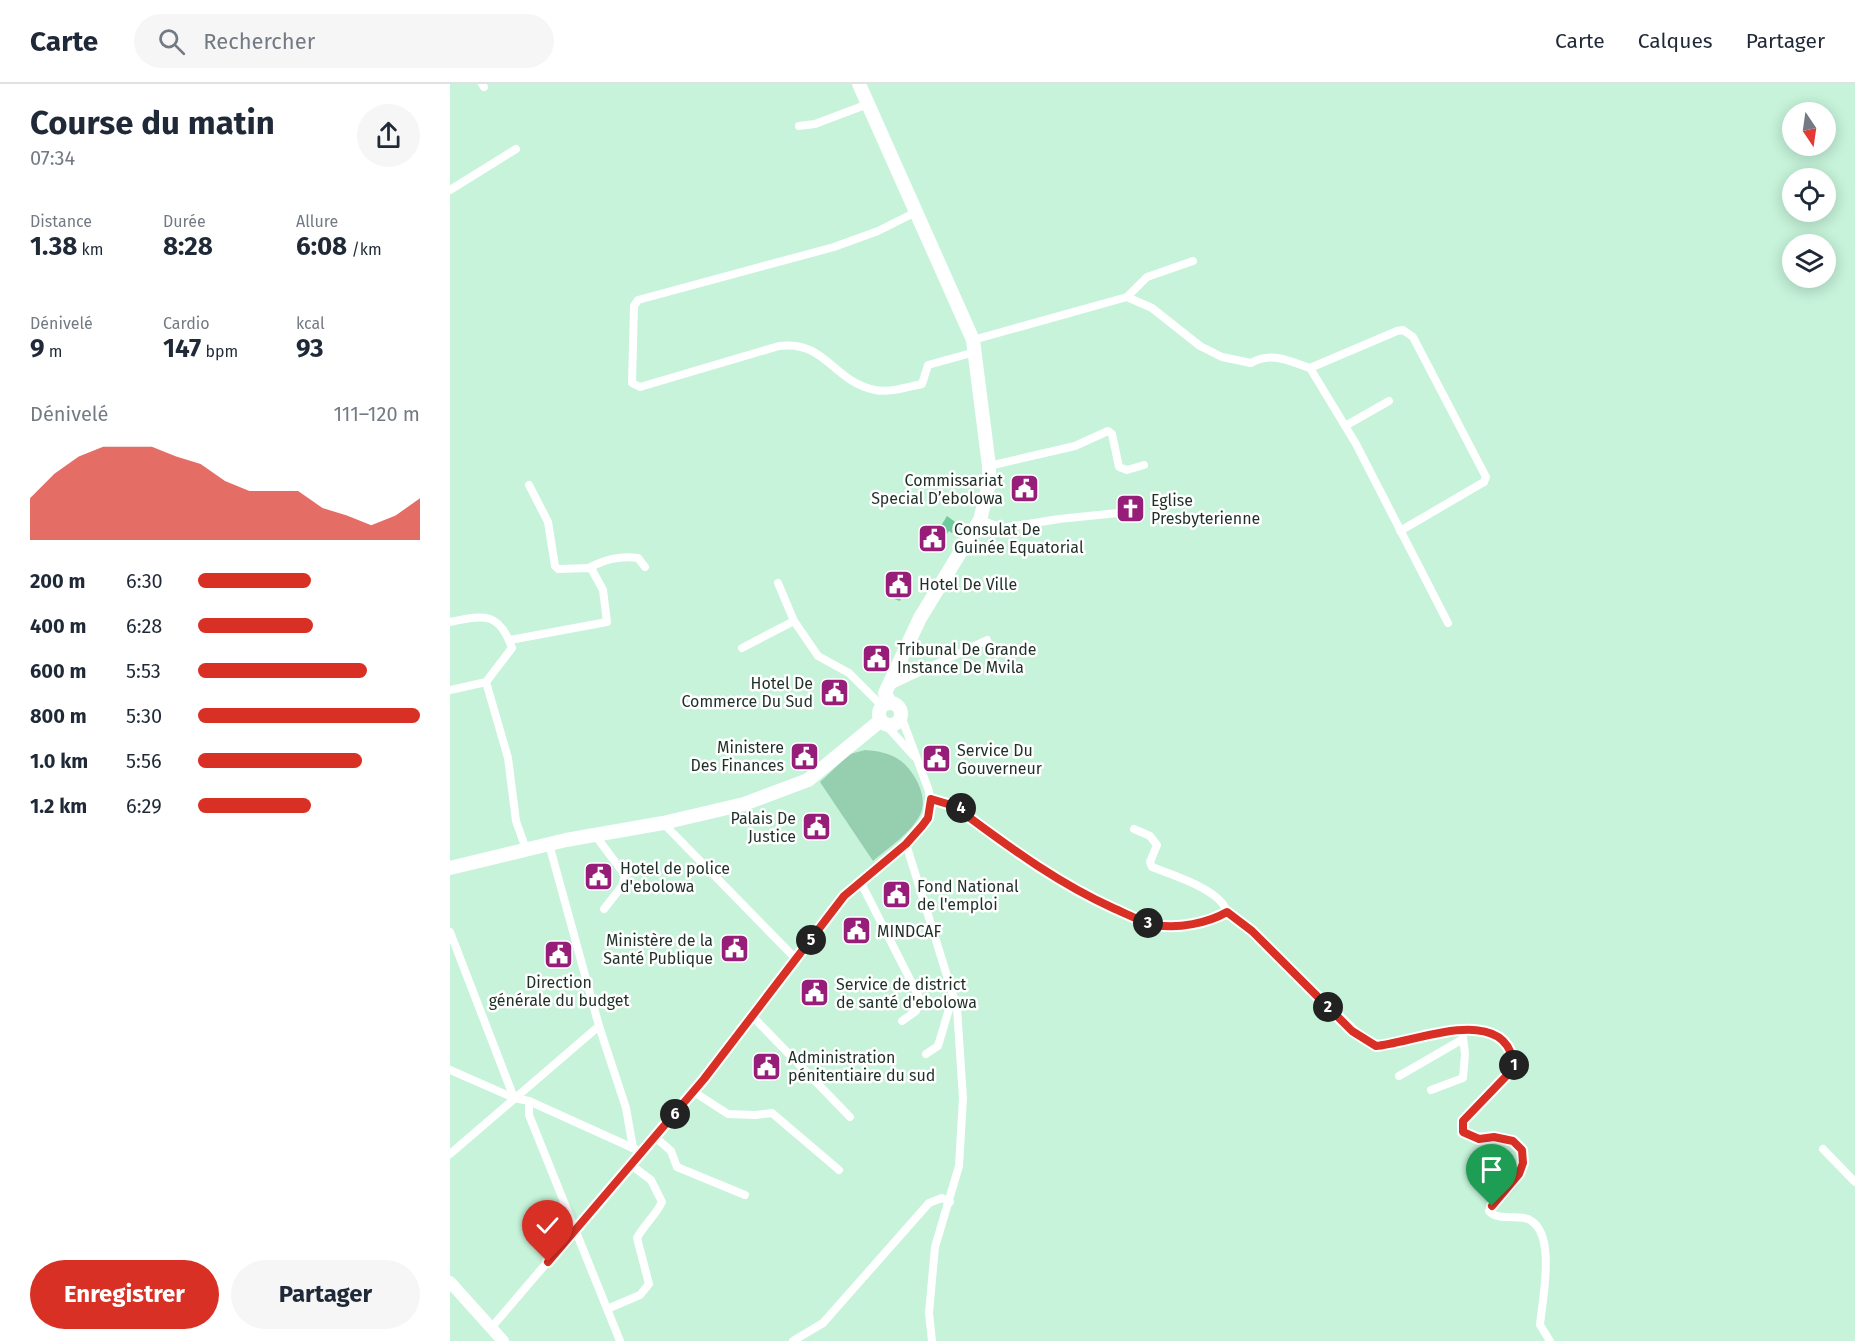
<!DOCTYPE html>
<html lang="fr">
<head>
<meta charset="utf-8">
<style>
  body { margin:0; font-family:"Fira Sans",sans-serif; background:#f6f6f7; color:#1f2937; height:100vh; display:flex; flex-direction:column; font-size:22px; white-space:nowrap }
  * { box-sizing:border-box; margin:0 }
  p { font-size:20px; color:#747a83 }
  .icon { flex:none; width:33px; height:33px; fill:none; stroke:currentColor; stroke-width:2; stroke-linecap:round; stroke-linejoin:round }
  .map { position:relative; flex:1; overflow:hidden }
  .panel { display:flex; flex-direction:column; background:#fff; width:450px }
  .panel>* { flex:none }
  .needle { width:39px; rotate:167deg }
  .fabs { position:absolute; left:1332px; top:18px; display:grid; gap:12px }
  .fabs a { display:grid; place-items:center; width:54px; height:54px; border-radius:50%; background:#fff; box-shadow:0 3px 15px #0003; font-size:30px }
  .pin { position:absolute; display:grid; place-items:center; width:51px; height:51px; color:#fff; margin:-62px -26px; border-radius:50% 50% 50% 0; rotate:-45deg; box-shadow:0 0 6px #0007 }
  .pin .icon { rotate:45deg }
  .km { position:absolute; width:30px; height:30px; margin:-15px; border-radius:50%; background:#222; color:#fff; font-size:16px; line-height:30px; text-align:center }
  .round { display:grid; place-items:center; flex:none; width:63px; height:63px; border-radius:32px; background:#f6f6f7 }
  .headline { display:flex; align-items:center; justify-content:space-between; height:102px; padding:0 30px }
  h1 { font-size:33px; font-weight:700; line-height:45px }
  .metrics { display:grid; grid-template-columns:repeat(3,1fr); gap:9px; height:102px; padding:6px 30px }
  .metrics div { display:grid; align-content:center }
  .metrics b { font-size:26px; font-weight:700 }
  .metrics small { font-size:16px; font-weight:400 }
  .metrics p { font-size:16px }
  .chart { height:168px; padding:12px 30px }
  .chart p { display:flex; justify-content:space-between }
  .chart svg { width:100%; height:108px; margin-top:6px; fill:#d93025; opacity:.7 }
  .cta { display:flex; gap:12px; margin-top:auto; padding:12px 30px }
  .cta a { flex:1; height:69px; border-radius:36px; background:#d93025; color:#fff; font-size:24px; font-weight:700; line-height:69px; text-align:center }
  .cta a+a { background:#f6f6f7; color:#1f2937 }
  ul { padding:0 30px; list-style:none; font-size:20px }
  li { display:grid; grid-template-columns:96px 72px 1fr; align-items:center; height:45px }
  li i { height:15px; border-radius:8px; background:#d93025 }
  header { display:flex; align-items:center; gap:36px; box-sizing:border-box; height:84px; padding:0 30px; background:#fff; border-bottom:2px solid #e0e1e3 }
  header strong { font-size:28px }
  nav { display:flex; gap:33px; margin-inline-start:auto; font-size:21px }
  .search { width:420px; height:54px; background:#f6f6f7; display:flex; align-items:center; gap:15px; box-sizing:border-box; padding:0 21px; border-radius:33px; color:#747a83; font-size:22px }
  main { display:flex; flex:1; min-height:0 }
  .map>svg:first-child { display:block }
  .green { fill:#95cfb0 }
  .building { fill:#6fcb9e }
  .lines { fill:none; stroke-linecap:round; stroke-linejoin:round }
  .street { stroke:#fff; stroke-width:8 }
  .primary { stroke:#fff; stroke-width:12 }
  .highway { stroke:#fff; stroke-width:14 }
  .route-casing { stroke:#fff; stroke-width:12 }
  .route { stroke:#d93025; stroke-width:8 }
  .labels { text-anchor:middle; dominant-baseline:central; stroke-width:5; stroke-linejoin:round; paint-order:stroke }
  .poi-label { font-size:16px; fill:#1e3027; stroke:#fff; text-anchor:start }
</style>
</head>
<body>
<header>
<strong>Carte</strong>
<div class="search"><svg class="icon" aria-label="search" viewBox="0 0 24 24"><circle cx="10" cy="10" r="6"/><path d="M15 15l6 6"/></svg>Rechercher</div>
<nav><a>Carte</a><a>Calques</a><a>Partager</a></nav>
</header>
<main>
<section class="panel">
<div class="headline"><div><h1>Course du matin</h1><p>07:34</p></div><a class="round"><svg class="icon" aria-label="share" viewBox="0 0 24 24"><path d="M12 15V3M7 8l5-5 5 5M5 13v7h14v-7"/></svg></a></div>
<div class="metrics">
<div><p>Distance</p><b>1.38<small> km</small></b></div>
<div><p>Durée</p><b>8:28</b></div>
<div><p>Allure</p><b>6:08<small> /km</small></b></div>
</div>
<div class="metrics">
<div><p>Dénivelé</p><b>9<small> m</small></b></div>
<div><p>Cardio</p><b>147<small> bpm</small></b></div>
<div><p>kcal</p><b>93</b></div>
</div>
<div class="chart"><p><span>Dénivelé</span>111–120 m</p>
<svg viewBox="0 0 160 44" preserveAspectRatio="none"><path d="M0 44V27L10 17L20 10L30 6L40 6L50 6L60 10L70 13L80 20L90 24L100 24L110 24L120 31L130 34L140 38L150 34L160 27V44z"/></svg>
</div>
<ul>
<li><b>200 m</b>6:30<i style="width:51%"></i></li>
<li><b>400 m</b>6:28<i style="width:52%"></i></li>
<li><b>600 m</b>5:53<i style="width:76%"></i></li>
<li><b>800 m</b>5:30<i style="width:100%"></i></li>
<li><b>1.0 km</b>5:56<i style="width:74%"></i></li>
<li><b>1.2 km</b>6:29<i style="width:51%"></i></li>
</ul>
<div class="cta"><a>Enregistrer</a><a>Partager</a></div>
</section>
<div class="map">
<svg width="1405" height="1257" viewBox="0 0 1405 1257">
  <rect width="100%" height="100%" fill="#c6f3da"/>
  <!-- green -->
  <path class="green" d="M415 666C428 667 440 669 451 677 465 688 479 714 470 731 461 749 438 764 423 777L370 698 400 670Z"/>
  <!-- building -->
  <g class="building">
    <path d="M497 432 508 440 502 449 499 447 483 467 470 457 484 440 489 445Z"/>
    <path d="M444 490 458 495 450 517 439 513 442 506 438 505Z"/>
  </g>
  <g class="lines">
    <!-- street -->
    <g class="street">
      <path d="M32 0 34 3"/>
      <path d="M349 42 365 40 418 20"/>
      <path d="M0 106 66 65"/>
      <path d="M466 128 428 147 384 163 188 216 184 222 182 299 190 303 329 262C376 256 382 297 425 306 440 309 457 303 472 300L478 281 525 268"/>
      <path d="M677 213 702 224 750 262 772 273 801 279C821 267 839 277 860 284L947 247 953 246 963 253 1036 393 1034 398 950 447"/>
      <path d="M523 256 677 213 697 193 743 177"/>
      <path d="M860 284 906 360 998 539"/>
      <path d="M895 342 939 317"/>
      <path d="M539 382 625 362 658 347 662 350 669 383 677 386 694 381"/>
      <path d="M530 436 553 444 609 435 668 429"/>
      <path d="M138 484C155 476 169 471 188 474L195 483"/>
      <path d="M328 499 344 537 368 572 399 589 432 622"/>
      <path d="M0 538C34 531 49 527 62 564L36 598 0 606"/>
      <path d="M60 556 157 538 153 506 141 484 108 485 105 482 98 438 79 401"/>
      <path d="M292 564 344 537"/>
      <path d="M36 598 58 674 66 737 76 765"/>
      <path d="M440 602 537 556"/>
      <path d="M434 639 464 672"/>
      <path d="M481 715 511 724 516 731C562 766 610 800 663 824 677 831 691 839 706 841 728 845 758 839 777 829"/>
      <path d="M213 739 347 876"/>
      <path d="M684 745 700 752 707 761 700 778 702 783C722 791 773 806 777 829L802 847 916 957C956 975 1021 914 1060 966 1066 975 1065 983 1059 992L1016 1032 1013 1048C1018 1051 1025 1054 1030 1055 1041 1055 1054 1051 1063 1057 1095 1076 1047 1111 1039 1127 1046 1136 1063 1132 1074 1134 1109 1141 1092 1217 1090 1241L1100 1257"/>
      <path d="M145 751 175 791 172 802 154 825"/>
      <path d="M99 760 149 942 176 1024 183 1064"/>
      <path d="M456 760 507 924 513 1014 509 1082 485 1163 479 1229 482 1257"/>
      <path d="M410 797 470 915 466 927 452 937"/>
      <path d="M0 848 64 1014"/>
      <path d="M303 933 400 1033"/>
      <path d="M476 970 488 962 502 915"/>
      <path d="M0 986 64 1014 79 1017 185 1065"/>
      <path d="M949 992 1013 955"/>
      <path d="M981 1006 1013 994 1015 970 1012 945"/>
      <path d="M244 1008 278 1030 305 1031 322 1029 389 1086"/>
      <path d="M79 1017V1031L170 1257"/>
      <path d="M205 1053 221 1067 227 1083 295 1111"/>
      <path d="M1373 1065 1405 1098"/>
      <path d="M0 1070 149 942"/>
      <path d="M157 1225 190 1211 199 1200 187 1154C194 1141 205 1132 212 1118L201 1096 181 1081"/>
      <path d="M41 1244 254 995 394 812 456 760 472 742 480 723 479 707 451 632"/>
      <path d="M343 1257 373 1239 479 1119 492 1114 500 1118"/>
    </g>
    <!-- primary -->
    <path class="primary" d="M0 1198 53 1257"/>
    <!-- highway -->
    <g class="highway">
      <path d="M409 0 523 256 539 382V400L530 436 470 534 435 609 440 619"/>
      <circle cx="440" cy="630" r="11"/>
      <path d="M0 784 116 756 213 739 294 720 358 696 430 637"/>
    </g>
  </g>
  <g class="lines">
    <defs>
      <path id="route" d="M98 1178 254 995 394 812 456 760 472 742 478 734 481 715 511 724 516 731C563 766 610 800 663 824 677 830 691 838 706 841 728 845 758 839 777 828L802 847 902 947 926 962C964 959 1059 916 1064 984L1013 1037V1048L1029 1055 1044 1053 1063 1057 1072 1066 1073 1079 1069 1090 1042 1122"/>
    </defs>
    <!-- route casing -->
    <use href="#route" class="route-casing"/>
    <!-- route -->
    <use href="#route" class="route"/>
  </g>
  <!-- icons -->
  <defs>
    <symbol id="civic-square" viewBox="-11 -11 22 22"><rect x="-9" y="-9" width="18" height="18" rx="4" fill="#971e78" stroke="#fff"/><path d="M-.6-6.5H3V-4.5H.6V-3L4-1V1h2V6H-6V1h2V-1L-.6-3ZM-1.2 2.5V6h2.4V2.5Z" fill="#fff"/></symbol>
    <symbol id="church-square" viewBox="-11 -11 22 22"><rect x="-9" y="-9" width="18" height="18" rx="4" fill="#971e78" stroke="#fff"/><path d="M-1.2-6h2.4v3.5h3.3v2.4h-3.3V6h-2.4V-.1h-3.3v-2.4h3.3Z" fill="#fff"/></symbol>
  </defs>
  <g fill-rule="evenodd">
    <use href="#civic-square" x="558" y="388" width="33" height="33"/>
    <use href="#church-square" x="664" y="408" width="33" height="33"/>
    <use href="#civic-square" x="466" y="438" width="33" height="33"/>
    <use href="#civic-square" x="432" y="484" width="33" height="33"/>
    <use href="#civic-square" x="410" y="558" width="33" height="33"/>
    <use href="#civic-square" x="368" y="592" width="33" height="33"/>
    <use href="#civic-square" x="338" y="656" width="33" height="33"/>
    <use href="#civic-square" x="470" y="658" width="33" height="33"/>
    <use href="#civic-square" x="350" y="726" width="33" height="33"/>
    <use href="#civic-square" x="132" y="776" width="33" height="33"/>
    <use href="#civic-square" x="430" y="794" width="33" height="33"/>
    <use href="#civic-square" x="390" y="830" width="33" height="33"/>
    <use href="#civic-square" x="268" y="848" width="33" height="33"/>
    <use href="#civic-square" x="92" y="854" width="33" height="33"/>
    <use href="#civic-square" x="348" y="892" width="33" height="33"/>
    <use href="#civic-square" x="300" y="966" width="33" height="33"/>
  </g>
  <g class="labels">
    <!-- poi labels -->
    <g class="poi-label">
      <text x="553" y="396" text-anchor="end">Commissariat<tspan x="553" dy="18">Special D’ebolowa</tspan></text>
      <text x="701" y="416">Eglise<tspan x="701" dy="18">Presbyterienne</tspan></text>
      <text x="504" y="445">Consulat De<tspan x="504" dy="18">Guinée Equatorial</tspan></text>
      <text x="469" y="500">Hotel De Ville</text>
      <text x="447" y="565">Tribunal De Grande<tspan x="447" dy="18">Instance De Mvila</tspan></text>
      <text x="363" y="599" text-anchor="end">Hotel De<tspan x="363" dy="18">Commerce Du Sud</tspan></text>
      <text x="334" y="663" text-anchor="end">Ministere<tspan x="334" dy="18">Des Finances</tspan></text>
      <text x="507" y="666">Service Du<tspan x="507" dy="18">Gouverneur</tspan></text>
      <text x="346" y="734" text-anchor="end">Palais De<tspan x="346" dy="18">Justice</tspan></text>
      <text x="170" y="784">Hotel de police<tspan x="170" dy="18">d'ebolowa</tspan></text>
      <text x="467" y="802">Fond National<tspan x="467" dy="18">de l'emploi</tspan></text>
      <text x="427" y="847">MINDCAF</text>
      <text x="263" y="856" text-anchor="end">Ministère de la<tspan x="263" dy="18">Santé Publique</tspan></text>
      <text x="109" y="898" text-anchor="middle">Direction<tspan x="109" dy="18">générale du budget</tspan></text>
      <text x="386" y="900">Service de district<tspan x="386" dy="18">de santé d'ebolowa</tspan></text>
      <text x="338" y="973">Administration<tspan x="338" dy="18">pénitentiaire du sud</tspan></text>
    </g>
  </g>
</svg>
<div class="fabs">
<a><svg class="needle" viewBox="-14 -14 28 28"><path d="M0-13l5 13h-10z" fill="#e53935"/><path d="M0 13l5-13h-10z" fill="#747a83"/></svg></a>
<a><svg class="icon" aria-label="locate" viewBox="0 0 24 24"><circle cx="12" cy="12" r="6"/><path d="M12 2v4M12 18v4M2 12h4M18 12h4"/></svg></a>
<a><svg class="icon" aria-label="layers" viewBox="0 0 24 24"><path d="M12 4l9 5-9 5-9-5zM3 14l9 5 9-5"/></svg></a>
</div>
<div class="pin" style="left:1042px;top:1122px;background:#1e9e55"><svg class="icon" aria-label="arrive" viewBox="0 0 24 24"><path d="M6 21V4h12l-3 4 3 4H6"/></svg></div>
<div class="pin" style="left:98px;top:1178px;background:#d93025"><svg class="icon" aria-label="check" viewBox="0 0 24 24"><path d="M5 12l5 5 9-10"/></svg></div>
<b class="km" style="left:1064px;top:981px">1</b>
<b class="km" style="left:878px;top:923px">2</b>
<b class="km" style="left:698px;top:839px">3</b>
<b class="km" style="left:511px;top:724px">4</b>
<b class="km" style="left:361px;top:856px">5</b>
<b class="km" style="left:225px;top:1030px">6</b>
</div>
</main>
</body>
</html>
